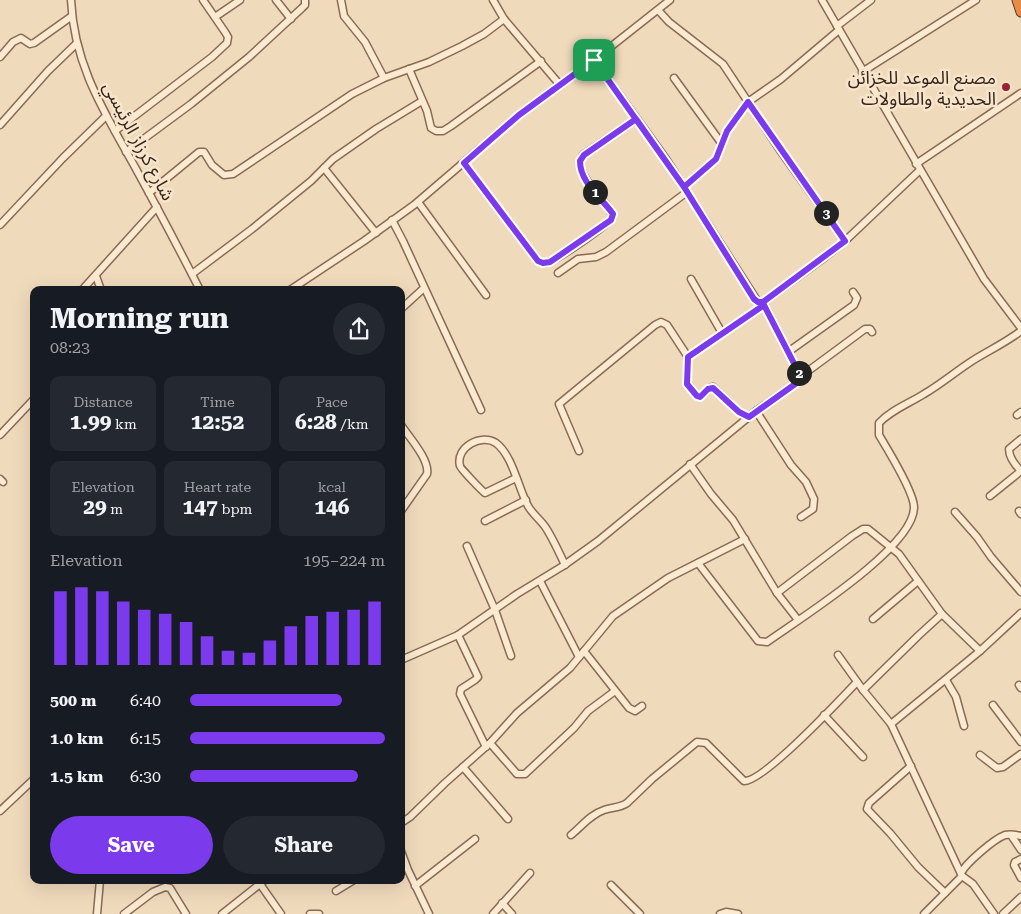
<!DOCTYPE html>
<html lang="en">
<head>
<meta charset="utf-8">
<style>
  body { margin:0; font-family:"Roboto Serif","Noto Sans Arabic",serif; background:#242831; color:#f1f3f6; height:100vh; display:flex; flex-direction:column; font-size:19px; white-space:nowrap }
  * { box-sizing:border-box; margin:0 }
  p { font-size:16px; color:#9ea1a6 }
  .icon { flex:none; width:28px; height:28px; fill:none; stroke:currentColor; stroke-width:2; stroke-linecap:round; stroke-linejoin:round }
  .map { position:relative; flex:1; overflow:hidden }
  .details { position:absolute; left:30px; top:286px; width:375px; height:598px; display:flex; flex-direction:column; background:#171b24; border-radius:10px; box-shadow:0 5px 20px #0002 }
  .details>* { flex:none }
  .pin { position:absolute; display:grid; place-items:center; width:42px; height:42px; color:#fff; margin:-21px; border-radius:10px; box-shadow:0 2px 8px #0006 }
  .km { position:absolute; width:25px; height:25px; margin:-12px; border-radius:50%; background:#222; color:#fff; font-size:14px; line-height:25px; text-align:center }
  .round { display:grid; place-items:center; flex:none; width:52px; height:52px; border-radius:26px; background:#242831 }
  .overview { display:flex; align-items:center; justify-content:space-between; height:85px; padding:0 20px }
  h1 { font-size:28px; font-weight:700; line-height:38px }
  .stats { display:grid; grid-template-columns:repeat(3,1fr); gap:8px; height:85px; padding:5px 20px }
  .stats div { display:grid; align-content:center; border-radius:10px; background:#242831; text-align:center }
  .stats b { font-size:21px; font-weight:700 }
  .stats small { font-size:14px; font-weight:400 }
  .stats p { font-size:14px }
  .chart { height:140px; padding:10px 20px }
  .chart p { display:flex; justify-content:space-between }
  .chart svg { width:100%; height:90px; margin-top:5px; stroke:#7c3aed; stroke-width:6 }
  .primary-button { display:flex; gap:10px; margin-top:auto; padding:10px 20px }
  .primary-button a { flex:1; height:58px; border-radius:30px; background:#7c3aed; color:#fff; font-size:20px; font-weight:700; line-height:58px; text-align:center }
  .primary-button a+a { background:#242831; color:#f1f3f6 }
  ul { padding:0 20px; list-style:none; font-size:16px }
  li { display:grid; grid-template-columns:80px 60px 1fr; align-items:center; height:38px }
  li i { height:12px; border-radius:6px; background:#7c3aed }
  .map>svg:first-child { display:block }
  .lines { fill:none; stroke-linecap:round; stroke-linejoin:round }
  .minor-casing { stroke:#896a55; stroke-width:9 }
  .highway-casing { stroke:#56392a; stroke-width:11 }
  .minor { stroke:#fbe9d0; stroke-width:6 }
  .highway { stroke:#e78c46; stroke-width:9 }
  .route-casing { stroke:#fff; stroke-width:10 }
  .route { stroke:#7c3aed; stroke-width:6 }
  .poi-dot { fill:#9b2132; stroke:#f7e5cc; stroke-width:2 }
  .labels { text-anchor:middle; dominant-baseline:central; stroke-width:5; stroke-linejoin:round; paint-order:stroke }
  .poi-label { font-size:18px; fill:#37251b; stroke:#f7e5cc; text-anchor:end }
  .street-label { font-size:18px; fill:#37251b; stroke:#f7e5cc }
</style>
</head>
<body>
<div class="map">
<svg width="1021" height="914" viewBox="0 0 1021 914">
  <rect width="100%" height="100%" fill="#f0dabc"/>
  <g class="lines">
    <defs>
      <g id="minor">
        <path d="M71 0C74 66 105 113 136 169 158 209 179 249 200 290"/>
        <path d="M276 0 291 19"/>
        <path d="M341 0 344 16 365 42 384 78"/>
        <path d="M493 0 504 19 560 85"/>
        <path d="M822 0 984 279 1021 328"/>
        <path d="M658 10 669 22 723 64 782 153 845 241"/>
        <path d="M215 17 240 0"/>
        <path d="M837 26 871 0"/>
        <path d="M0 57 13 42 21 38 30 44 34 43 72 16"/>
        <path d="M594 60 666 159 758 302H763L825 257 845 241 920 170"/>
        <path d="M409 69 427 111 431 128 436 131H443L451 126 541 61"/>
        <path d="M862 72 976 0"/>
        <path d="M674 78 722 144"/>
        <path d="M0 125 48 71 77 43"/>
        <path d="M115 131 212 57 227 43 228 37 225 32 203 0"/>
        <path d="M126 152 191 104 249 57 302 8 305 5V0"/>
        <path d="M464 163 538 261C542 263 545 264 549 262 561 257 605 227 612 218 614 205 580 184 580 161L583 155 636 119"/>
        <path d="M916 164 1021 93"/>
        <path d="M324 168 376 233"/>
        <path d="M684 187 716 159 727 131 748 102 781 79 839 30"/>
        <path d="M149 193 199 152H204L212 165 224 175 233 174 352 94 384 78 429 62 462 46 484 34 504 19"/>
        <path d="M418 202 486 295"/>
        <path d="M392 220 403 241 481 410"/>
        <path d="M0 225 63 158 106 116"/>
        <path d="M558 273 578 259 596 257 606 252 687 192"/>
        <path d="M192 274 252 229 311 181 333 159 376 129 422 101"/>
        <path d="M96 276 101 290"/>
        <path d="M691 279 722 333"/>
        <path d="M82 290 157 207"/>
        <path d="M290 290 364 241 414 205 519 115 594 60 670 0"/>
        <path d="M401 309 424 288"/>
        <path d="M788 352 854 305 857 298 853 292"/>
        <path d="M688 357 687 383 697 396C704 397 706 388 713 387L739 412 749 417"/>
        <path d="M800 377 865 329H870L872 332"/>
        <path d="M756 411 791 465 806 482 814 499 813 509 801 517"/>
        <path d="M1017 415 1021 412"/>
        <path d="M401 425C409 437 430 460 427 474L401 511"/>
        <path d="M0 435 34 399"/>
        <path d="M1021 439 1009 449C1009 457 1015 465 1021 471"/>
        <path d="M579 451 559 404 655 325 661 322 667 325 688 357 764 305"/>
        <path d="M690 464 711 494 733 520 777 593 798 620"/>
        <path d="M516 478 485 493C482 491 460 468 460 466 455 447 482 433 496 443 512 455 518 486 527 504 531 513 540 519 546 528 553 539 559 552 565 565"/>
        <path d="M0 479 3 482"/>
        <path d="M990 496 1021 471"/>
        <path d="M1019 511 1021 514"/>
        <path d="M955 512 977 537 991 557 1021 592"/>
        <path d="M485 521 526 500"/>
        <path d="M467 546 495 610 511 656"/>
        <path d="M698 563 758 641 767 642C799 619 915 547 914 507 914 492 888 450 879 435V423C891 410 908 404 924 394 941 384 955 372 972 361 988 351 1005 343 1021 331"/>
        <path d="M540 581 579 657"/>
        <path d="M777 593 852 536 863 529H868L899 554 942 614 980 651"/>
        <path d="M873 619 918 581"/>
        <path d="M458 635 478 677 475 680 461 689 460 694 486 747"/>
        <path d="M584 651 629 708 635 711 642 706"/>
        <path d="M838 655 863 690 891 724"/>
        <path d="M401 660 458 635 517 594 563 566 598 541 756 411 798 382 800 375 763 302"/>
        <path d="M946 680 956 697 964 726"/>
        <path d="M1019 685 1021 688"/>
        <path d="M863 690 919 635 942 614"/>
        <path d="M993 705 1021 742"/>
        <path d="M824 715 863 757"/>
        <path d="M490 743 517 774H525L574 728 588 711 615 691"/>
        <path d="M980 755 997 768 1003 767 1021 754"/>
        <path d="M911 766 869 803 867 809 890 833 918 867 945 893"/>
        <path d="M463 767 508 819"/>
        <path d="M0 811 34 779"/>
        <path d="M401 823 410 817 445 783 490 743 517 713 570 668 613 616 668 578 745 539"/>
        <path d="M571 835C581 827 591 814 604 810 612 807 620 808 627 803L652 779 697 742 706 743 744 781C763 782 840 700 857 682"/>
        <path d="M1011 835 1021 850"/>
        <path d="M401 851 408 870 429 914"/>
        <path d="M1021 859 1015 862 1014 865 1021 878"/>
        <path d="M961 873C966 863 994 839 1005 835 1010 834 1017 835 1021 836"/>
        <path d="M962 876 973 884 994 914"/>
        <path d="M260 884 281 914"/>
        <path d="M611 885 640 914"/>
        <path d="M415 886 475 839"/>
        <path d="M336 891 354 880"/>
        <path d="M502 903 512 914"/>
        <path d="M97 914 100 880"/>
        <path d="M124 914 153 892 165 887 170 888 186 914"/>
        <path d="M222 914 265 880"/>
        <path d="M310 914H319"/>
        <path d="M493 914 530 873"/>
        <path d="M720 914 726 912 738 914"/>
        <path d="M924 914 962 876 891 724 980 651 1021 613"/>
        <path d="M1003 914 1021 897"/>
      </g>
      <path id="highway" d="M1017 0 1021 12"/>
    </defs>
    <!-- minor casing -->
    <use href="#minor" class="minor-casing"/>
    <!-- highway casing -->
    <use href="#highway" class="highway-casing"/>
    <!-- minor -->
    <use href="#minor" class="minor"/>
    <!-- highway -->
    <use href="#highway" class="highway"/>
  </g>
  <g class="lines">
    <defs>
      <path id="route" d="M594 60 519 115 464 163 538 261 543 263 550 262 611 220 613 214C602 198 580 183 580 161L584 155 636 119 684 187 754 299 758 302H763L764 305 800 375 798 382 749 417 739 412 713 388 708 389 700 397 697 396 687 384 688 357 764 305 763 302 845 241 748 102 727 131 716 159 684 187 594 60"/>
    </defs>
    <!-- route casing -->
    <use href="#route" class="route-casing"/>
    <!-- route -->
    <use href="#route" class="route"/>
  </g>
  <!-- markers -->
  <circle class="poi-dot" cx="1006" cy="87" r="5"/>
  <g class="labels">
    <!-- poi labels -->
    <g class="poi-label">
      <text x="996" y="77">مصنع الموعد للخزائن<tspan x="996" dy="21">الحديدية والطاولات</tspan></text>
    </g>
    <!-- street labels -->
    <g class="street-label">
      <text transform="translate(139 141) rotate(62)">شارع كرزاز الرئيسي</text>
    </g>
  </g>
</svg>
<div class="pin" style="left:594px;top:60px;background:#1e9e55"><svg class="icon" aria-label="arrive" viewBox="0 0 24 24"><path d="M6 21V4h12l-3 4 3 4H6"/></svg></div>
<b class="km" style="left:595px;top:192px">1</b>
<b class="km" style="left:799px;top:373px">2</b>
<b class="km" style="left:826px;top:213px">3</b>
<section class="details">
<div class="overview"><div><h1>Morning run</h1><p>08:23</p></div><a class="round"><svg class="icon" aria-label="share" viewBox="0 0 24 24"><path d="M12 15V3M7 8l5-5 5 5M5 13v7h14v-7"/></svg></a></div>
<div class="stats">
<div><p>Distance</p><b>1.99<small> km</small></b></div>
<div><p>Time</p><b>12:52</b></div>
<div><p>Pace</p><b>6:28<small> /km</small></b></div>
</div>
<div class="stats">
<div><p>Elevation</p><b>29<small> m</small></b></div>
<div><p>Heart rate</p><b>147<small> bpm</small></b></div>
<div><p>kcal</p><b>146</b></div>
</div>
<div class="chart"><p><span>Elevation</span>195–224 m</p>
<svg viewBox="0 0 160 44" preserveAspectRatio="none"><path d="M5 44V8M15 44V6M25 44V8M35 44V13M45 44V17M55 44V19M65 44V23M75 44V30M85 44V37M95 44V38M105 44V32M115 44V25M125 44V20M135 44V18M145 44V17M155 44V13"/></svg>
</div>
<ul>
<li><b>500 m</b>6:40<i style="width:78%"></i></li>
<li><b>1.0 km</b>6:15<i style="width:100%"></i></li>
<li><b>1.5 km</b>6:30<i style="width:86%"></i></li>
</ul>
<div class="primary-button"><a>Save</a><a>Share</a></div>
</section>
</div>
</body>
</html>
